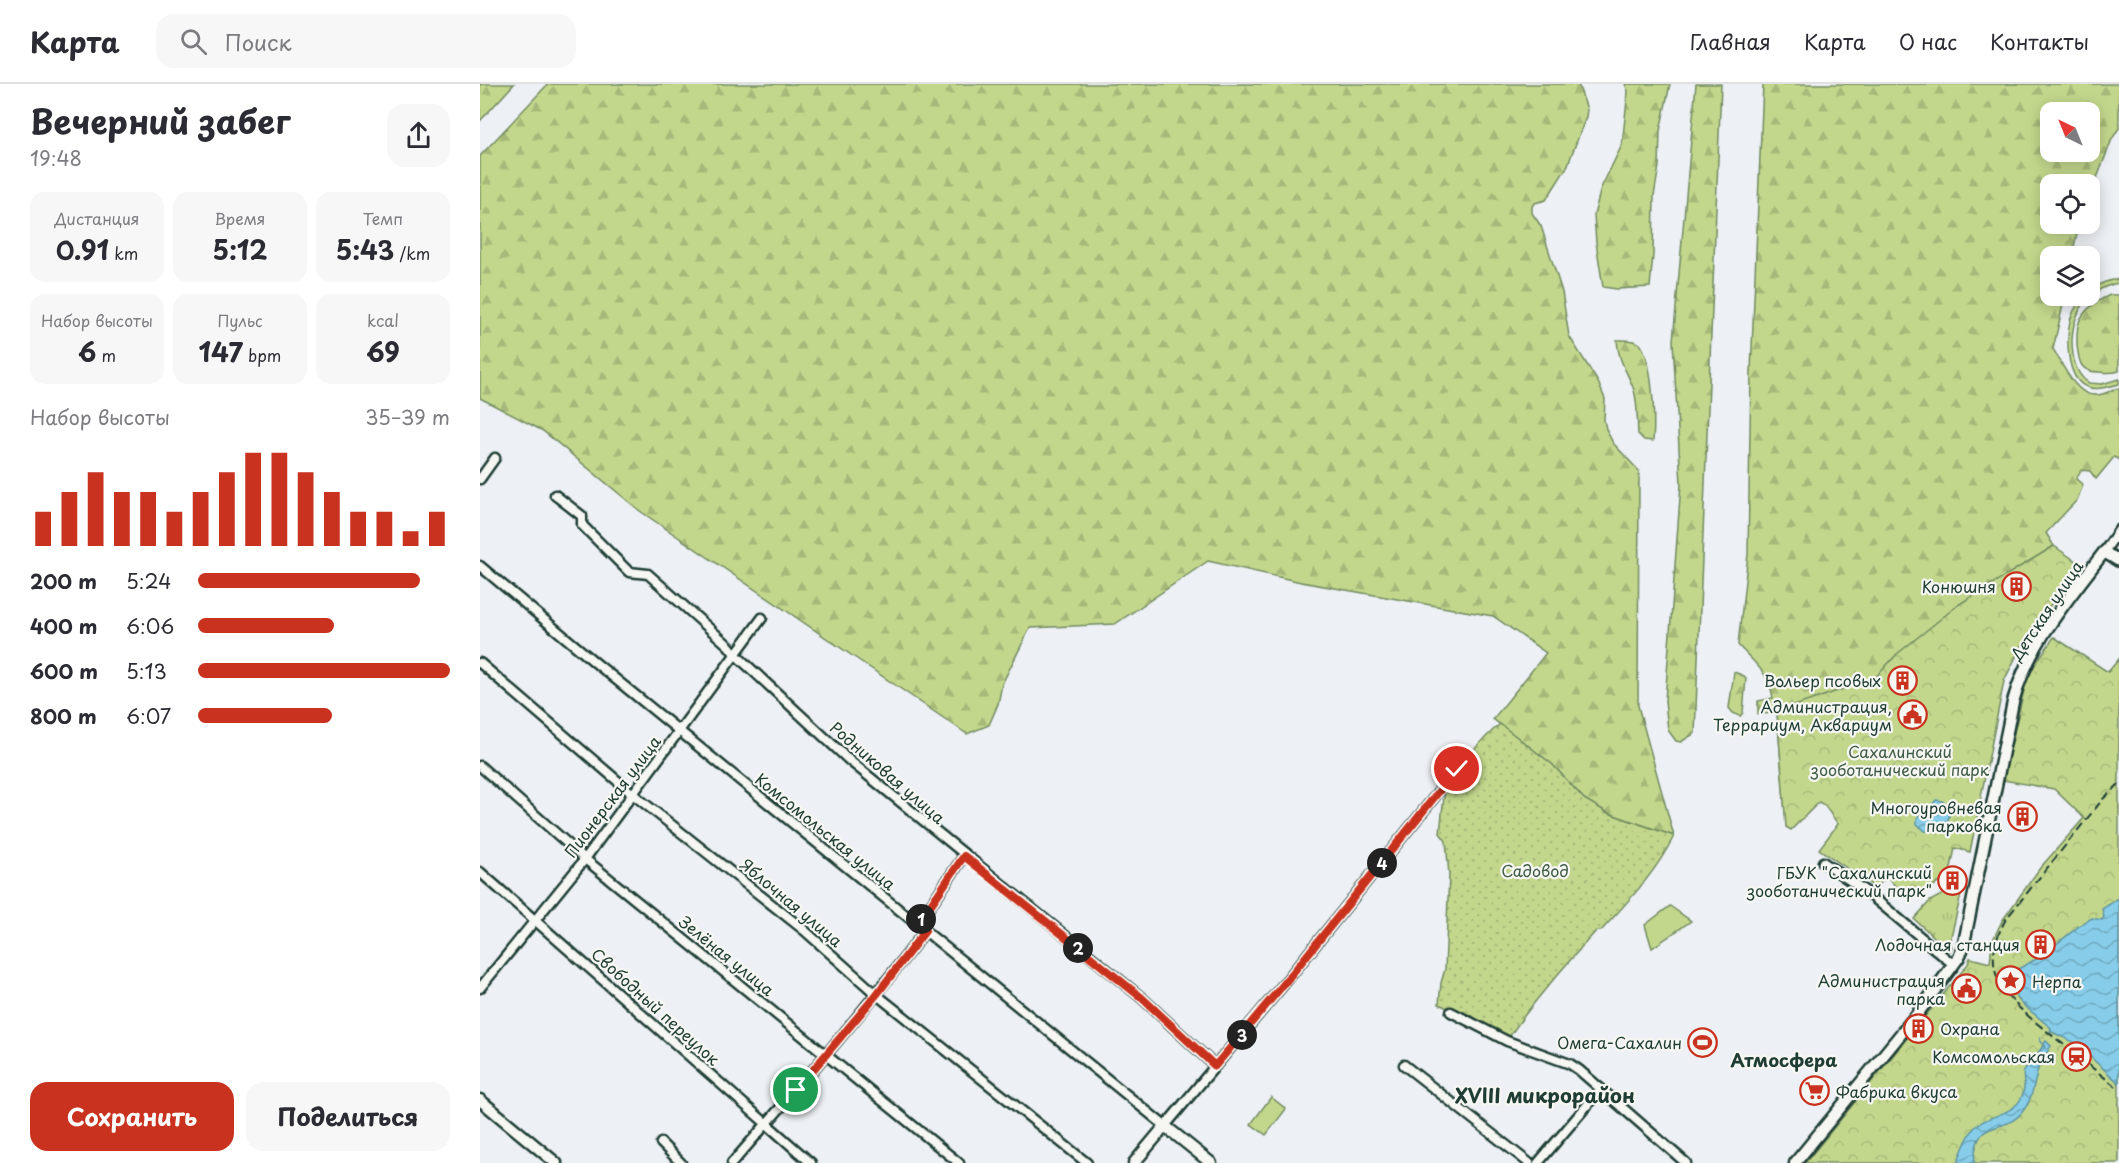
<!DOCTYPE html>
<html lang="ru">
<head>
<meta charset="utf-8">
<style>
  body { margin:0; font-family:"Playpen Sans",sans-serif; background:#f7f7f7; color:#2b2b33; height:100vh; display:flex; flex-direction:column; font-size:22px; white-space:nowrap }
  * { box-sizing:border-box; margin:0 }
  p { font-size:20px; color:#7c7c81 }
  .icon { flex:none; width:33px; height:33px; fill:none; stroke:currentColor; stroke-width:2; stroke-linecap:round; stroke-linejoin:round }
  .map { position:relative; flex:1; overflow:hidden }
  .drawer { display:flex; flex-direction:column; background:#fff; width:480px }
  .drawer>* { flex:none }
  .needle { width:39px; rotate:317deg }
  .controls { position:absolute; left:1560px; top:18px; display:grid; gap:12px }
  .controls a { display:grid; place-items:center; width:60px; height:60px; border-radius:12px; background:#fff; box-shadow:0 3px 15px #0003; font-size:30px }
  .pin { position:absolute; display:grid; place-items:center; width:51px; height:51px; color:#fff; margin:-26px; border:3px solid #fff; border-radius:50%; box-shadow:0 2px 6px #0007 }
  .km { position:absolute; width:30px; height:30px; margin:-15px; border-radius:50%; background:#222; color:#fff; font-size:16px; line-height:30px; text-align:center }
  .round { display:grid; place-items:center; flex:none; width:63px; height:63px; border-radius:18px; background:#f7f7f7 }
  .head { display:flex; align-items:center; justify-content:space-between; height:102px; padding:0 30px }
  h1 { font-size:33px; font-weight:700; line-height:45px }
  .metrics { display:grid; grid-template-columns:repeat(3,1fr); gap:9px; height:102px; padding:6px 30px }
  .metrics div { display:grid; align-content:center; border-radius:15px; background:#f7f7f7; text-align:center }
  .metrics b { font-size:26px; font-weight:700 }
  .metrics small { font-size:16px; font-weight:400 }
  .metrics p { font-size:16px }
  .chart { height:168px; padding:12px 30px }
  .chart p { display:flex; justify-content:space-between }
  .chart svg { width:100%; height:108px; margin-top:6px; stroke:#c8321e; stroke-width:6 }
  .cta { display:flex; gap:12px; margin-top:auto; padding:12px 30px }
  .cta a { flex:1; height:69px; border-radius:18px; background:#c8321e; color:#fff; font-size:24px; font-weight:700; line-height:69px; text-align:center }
  .cta a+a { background:#f7f7f7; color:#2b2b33 }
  ul { padding:0 30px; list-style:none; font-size:20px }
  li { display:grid; grid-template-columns:96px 72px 1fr; align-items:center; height:45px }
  li i { height:15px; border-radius:8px; background:#c8321e }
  header { display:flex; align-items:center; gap:36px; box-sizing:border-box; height:84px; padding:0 30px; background:#fff; border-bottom:2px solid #e1e1e2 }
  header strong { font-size:28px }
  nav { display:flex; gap:33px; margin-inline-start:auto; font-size:21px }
  .search { width:420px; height:54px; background:#f7f7f7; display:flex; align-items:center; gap:15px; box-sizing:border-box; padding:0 21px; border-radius:18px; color:#7c7c81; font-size:22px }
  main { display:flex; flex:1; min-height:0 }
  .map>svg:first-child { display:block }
  .grass { fill:url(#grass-tufts); stroke:#718a60; stroke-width:1.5 }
  .forest { fill:url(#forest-firs); stroke:#718a60; stroke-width:1.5; fill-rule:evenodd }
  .park { fill:url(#park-crowns); stroke:#718a60; stroke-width:1.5 }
  .garden { fill:url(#garden-dots); stroke:#718a60; stroke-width:1.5 }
  .pitch { fill:#c3d78c; stroke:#718a60; stroke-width:1.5 }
  .water { fill:url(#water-waves); stroke:#5d93a1; stroke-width:1.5 }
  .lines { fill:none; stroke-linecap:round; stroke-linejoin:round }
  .stream { stroke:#5d93a1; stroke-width:2 }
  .minor-casing { stroke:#1f3d34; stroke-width:13 }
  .tertiary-casing { stroke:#1f3d34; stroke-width:15 }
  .minor { stroke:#f6f6f2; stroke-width:8 }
  .tertiary { stroke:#f6f6f2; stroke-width:10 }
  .rail { stroke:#1f3d34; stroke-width:2; stroke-dasharray:9 4.5; stroke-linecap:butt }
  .route-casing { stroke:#fff; stroke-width:12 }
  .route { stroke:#c8321e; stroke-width:8 }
  .labels { text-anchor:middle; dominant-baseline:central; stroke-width:4.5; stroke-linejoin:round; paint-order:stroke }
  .poi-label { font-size:16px; fill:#1f3d34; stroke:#f6f6f2; text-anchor:end }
  .street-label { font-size:16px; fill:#1f3d34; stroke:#f6f6f2 }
  .park-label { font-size:16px; fill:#405c46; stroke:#f6f6f2 }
  .neighbourhood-label { font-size:18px; font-weight:bold; fill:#1f3d34; stroke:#f6f6f2 }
  .quarter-label { font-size:20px; font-weight:bold; fill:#1f3d34; stroke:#f6f6f2 }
</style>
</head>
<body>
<header>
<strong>Карта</strong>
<div class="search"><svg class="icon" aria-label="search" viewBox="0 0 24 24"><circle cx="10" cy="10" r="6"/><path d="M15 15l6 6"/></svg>Поиск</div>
<nav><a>Главная</a><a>Карта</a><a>О нас</a><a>Контакты</a></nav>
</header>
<main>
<section class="drawer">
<div class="head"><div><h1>Вечерний забег</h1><p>19:48</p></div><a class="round"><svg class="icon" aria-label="share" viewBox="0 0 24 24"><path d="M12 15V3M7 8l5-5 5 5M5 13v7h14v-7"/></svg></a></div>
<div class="metrics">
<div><p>Дистанция</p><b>0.91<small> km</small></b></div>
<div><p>Время</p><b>5:12</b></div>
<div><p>Темп</p><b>5:43<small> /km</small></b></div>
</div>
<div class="metrics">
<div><p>Набор высоты</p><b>6<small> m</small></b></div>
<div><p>Пульс</p><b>147<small> bpm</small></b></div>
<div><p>kcal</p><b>69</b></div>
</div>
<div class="chart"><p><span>Набор высоты</span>35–39 m</p>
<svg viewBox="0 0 160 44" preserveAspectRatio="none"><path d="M5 44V30M15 44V22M25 44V14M35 44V22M45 44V22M55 44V30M65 44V22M75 44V14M85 44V6M95 44V6M105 44V14M115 44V22M125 44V30M135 44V30M145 44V38M155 44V30"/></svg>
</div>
<ul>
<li><b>200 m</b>5:24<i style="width:88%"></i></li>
<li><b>400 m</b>6:06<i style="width:54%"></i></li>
<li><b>600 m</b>5:13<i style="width:100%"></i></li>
<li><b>800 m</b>6:07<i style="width:53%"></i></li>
</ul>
<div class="cta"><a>Сохранить</a><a>Поделиться</a></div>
</section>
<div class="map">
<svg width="1639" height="1079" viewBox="0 0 1639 1079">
  <defs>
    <pattern id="grass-tufts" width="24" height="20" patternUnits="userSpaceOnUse" patternTransform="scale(1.5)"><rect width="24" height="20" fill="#c3d78c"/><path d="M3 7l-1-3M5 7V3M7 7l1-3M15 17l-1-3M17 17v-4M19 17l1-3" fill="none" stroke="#a7b979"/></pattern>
    <pattern id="forest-firs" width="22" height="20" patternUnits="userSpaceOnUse" patternTransform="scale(1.5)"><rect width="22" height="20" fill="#c3d78c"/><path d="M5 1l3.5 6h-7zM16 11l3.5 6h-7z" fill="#a7b979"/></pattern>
    <pattern id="park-crowns" width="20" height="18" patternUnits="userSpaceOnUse" patternTransform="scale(1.5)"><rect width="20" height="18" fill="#c3d78c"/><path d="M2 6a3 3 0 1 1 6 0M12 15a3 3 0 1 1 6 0" fill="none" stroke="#a7b979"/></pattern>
    <pattern id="garden-dots" width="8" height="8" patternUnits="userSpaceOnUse" patternTransform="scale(1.5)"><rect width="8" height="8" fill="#c3d78c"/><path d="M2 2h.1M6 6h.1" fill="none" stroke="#a7b979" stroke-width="1.8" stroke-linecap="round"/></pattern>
    <pattern id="water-waves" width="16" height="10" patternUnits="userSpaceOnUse" patternTransform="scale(1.5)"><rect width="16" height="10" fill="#87cde9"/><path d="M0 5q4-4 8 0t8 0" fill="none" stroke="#6ea8be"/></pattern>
  </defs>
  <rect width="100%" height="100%" fill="#edf0f4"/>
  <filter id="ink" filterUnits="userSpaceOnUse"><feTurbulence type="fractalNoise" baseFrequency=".0167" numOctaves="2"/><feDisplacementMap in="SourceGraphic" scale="12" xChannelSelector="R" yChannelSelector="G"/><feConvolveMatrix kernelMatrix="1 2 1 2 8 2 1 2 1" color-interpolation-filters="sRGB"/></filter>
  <g filter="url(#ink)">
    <!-- grass -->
    <path class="grass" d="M1480 801 1483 802 1470 857 1472 863 1470 867 1466 869 1461 866V859L1434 835 1450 817Z"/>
    <!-- forest -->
    <g class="forest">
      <path d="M0 0H34L0 37Z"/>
      <path d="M68 0H1098L1107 25 1106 33 1087 83 1066 116 1055 119 1052 122V129L1061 142 1082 208 1089 252 1118 298 1125 315 1124 336 1126 345 1133 359 1159 387 1158 622 1194 752 1128 729 1104 715 1072 680 1013 635 1066 569 1013 532 821 498 728 477 635 540 550 544 522 600 518 620 509 641 487 650 160 427 63 347 0 314V72Z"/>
      <path d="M1145 0H1190L1180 47 1179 82 1174 112 1173 171 1170 203 1137 205 1123 203 1116 158 1114 131 1121 104 1142 61 1148 7Z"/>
      <path d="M1216 0H1241L1215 649 1201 658 1196 657 1188 646 1185 617 1201 400 1193 257Z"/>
      <path d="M1283 0H1639V44L1632 55 1610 112V100H1570V140H1599L1592 172H1570V212H1585L1573 265C1582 279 1596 313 1616 311 1624 311 1632 306 1639 304V376L1634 373 1616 395 1610 387 1601 386 1596 395 1603 401 1597 416 1566 449 1574 462 1478 521 1305 726 1297 629 1278 630V617L1293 614C1289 588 1275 580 1258 561L1268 470 1271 288ZM1570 28H1610V68H1570Z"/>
      <path d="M1630 211H1639V287C1633 289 1627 289 1620 288 1600 288 1599 279 1597 261 1597 253 1596 241 1601 234 1607 223 1619 216 1630 211Z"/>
      <path d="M1137 256C1143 256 1155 255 1160 260 1173 275 1175 337 1173 357L1164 356 1158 350C1157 335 1158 320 1154 306 1147 287 1138 277 1137 256Z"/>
      <path d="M1254 588 1264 592 1266 594 1263 629 1260 632 1253 629 1249 624Z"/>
    </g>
    <!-- park -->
    <g class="park">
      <path d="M1574 462 1600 480 1542 561 1524 597 1490 768 1475 764 1469 793 1430 815 1406 793 1396 804 1339 765 1358 740 1345 722 1339 718 1311 746 1306 743 1297 628 1395 594 1417 570 1478 521Z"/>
      <path d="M1574 553 1628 588 1639 575V1079H1325L1488 880 1490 874 1510 879 1512 858 1522 837 1560 784 1604 734 1574 705 1523 696 1545 602 1554 582Z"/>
    </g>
    <!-- garden -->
    <path class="garden" d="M1020 640 1072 680 1104 715 1128 729 1194 752C1175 790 1149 816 1121 847H1116C1085 882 1055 915 1029 953L959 920 961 899 965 885 969 791 966 757 960 749C962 734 962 716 967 702 972 687 1007 651 1020 640Z"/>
    <!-- pitch -->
    <g class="pitch">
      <path d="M1639 195V199C1603 205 1588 237 1593 271 1595 283 1599 293 1609 299L1622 300 1639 295V300C1629 302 1617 307 1607 303 1585 295 1585 248 1592 231 1595 223 1600 217 1605 212H1610V207C1618 200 1628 196 1639 195Z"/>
      <path d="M1190 822 1211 837 1172 864 1165 841Z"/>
      <path d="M791 1013 806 1025 786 1051 771 1040Z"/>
    </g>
    <!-- water -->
    <g class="water">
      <path d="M1456 716 1462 717 1469 722C1473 738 1460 748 1445 747L1437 740V734L1441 729 1448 726Z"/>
      <path d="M1639 814V999L1595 959 1570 947 1571 944 1541 919 1527 900H1533L1534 895 1529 893 1534 887 1560 873 1603 839 1612 834 1622 836 1624 833 1622 825Z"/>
      <path d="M1566 957 1571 962C1567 969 1562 975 1559 982 1554 997 1553 1015 1543 1027 1522 1054 1496 1029 1494 1079H1479V1074C1484 1063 1488 1049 1497 1041 1513 1029 1540 1031 1544 1005 1545 999 1542 993 1544 986L1553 977Z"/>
    </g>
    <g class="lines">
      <!-- stream -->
      <g class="stream">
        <path d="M1536 588 1555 555"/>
        <path d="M1505 725 1532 599"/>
        <path d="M1501 748 1503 738"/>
        <path d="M1560 953V957L1565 963"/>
      </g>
      <defs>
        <g id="minor">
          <path d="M0 395 15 374"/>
          <path d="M75 411 102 432V441L149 488 168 490 249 562 255 570 370 677 662 914 735 982"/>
          <path d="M1624 468 1639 446"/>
          <path d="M0 482 117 580 685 1042 803 901 977 685"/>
          <path d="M0 579 154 711 324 846 397 911 607 1079"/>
          <path d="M0 682 105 775 479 1079"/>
          <path d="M1343 778 1388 809 1474 881"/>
          <path d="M0 788 331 1079"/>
          <path d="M437 841 484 772"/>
          <path d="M0 904 105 775 282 534"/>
          <path d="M971 928 1027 957 1090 980 1099 986 1206 1079"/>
          <path d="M924 981 1049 1079"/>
          <path d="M181 1059 201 1079"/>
          <path d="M252 1079C319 1003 384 928 445 847"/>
          <path d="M1058 1079 1121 1005"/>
        </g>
        <g id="tertiary">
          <path d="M0 1016 76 1079"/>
          <path d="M654 1079 685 1042 731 1079"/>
          <path d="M1315 1079 1438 929 1479 873 1483 864 1533 618C1548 561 1589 514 1624 468L1639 477"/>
        </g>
      </defs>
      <!-- minor casing -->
      <use href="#minor" class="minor-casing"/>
      <!-- tertiary casing -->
      <use href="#tertiary" class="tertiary-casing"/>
      <!-- minor -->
      <use href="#minor" class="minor"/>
      <!-- tertiary -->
      <use href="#tertiary" class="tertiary"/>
      <!-- rail -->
      <path class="rail" d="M1639 700 1623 715 1526 835C1493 893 1533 920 1574 953 1596 970 1617 988 1639 1005"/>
    </g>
  </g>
  <g class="lines" filter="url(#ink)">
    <defs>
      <path id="route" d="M316 1006 397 910 445 847 437 841 484 772 662 914 735 982 803 901 977 685"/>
    </defs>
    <!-- route casing -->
    <use href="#route" class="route-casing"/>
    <!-- route -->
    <use href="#route" class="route"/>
  </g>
  <!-- icons -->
  <defs>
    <symbol id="building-ring" viewBox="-11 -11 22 22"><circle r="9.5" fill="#f6f6f2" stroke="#c8321e" stroke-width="1.5"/><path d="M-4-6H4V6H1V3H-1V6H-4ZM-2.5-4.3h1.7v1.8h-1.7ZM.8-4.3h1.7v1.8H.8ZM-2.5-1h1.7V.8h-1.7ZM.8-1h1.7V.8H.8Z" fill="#c8321e"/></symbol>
    <symbol id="civic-ring" viewBox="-11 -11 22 22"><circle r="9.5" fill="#f6f6f2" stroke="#c8321e" stroke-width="1.5"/><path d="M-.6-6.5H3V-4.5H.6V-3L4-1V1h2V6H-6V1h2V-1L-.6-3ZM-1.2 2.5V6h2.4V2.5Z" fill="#c8321e"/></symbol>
    <symbol id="sight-ring" viewBox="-11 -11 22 22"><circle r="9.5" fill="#f6f6f2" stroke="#c8321e" stroke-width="1.5"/><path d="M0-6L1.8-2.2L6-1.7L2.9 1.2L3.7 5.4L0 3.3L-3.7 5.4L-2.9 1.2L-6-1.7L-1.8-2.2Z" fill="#c8321e"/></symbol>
    <symbol id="stadium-ring" viewBox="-11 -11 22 22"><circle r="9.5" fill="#f6f6f2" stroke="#c8321e" stroke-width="1.5"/><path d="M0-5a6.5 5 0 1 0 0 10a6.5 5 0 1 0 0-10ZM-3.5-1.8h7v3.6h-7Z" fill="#c8321e"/></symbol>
    <symbol id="station-ring" viewBox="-11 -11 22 22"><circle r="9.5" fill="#f6f6f2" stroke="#c8321e" stroke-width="1.5"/><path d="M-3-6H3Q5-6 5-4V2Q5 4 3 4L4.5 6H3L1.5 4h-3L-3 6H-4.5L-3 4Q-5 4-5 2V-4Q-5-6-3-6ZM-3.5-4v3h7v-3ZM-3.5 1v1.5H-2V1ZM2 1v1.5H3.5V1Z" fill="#c8321e"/></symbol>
    <symbol id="supermarket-ring" viewBox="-11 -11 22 22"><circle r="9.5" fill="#f6f6f2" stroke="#c8321e" stroke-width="1.5"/><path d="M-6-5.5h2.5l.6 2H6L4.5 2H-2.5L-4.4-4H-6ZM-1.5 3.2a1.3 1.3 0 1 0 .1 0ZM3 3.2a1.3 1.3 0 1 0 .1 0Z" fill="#c8321e"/></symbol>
  </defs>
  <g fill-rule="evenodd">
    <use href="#building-ring" x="1520" y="486" width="33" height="33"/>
    <use href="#building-ring" x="1406" y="580" width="33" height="33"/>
    <use href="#civic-ring" x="1416" y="614" width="33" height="33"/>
    <use href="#building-ring" x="1526" y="716" width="33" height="33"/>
    <use href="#building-ring" x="1456" y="780" width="33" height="33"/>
    <use href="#building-ring" x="1544" y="844" width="33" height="33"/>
    <use href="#sight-ring" x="1514" y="880" width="33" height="33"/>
    <use href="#civic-ring" x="1470" y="888" width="33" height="33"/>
    <use href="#building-ring" x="1422" y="928" width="33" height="33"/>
    <use href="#stadium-ring" x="1206" y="942" width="33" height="33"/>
    <use href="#station-ring" x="1580" y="956" width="33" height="33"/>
    <use href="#supermarket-ring" x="1318" y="990" width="33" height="33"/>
  </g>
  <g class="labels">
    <!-- poi labels -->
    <g class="poi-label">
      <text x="1516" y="502">Конюшня</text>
      <text x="1401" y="596">Вольер псовых</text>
      <text x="1412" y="622">Администрация,<tspan x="1412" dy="18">Террариум, Аквариум</tspan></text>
      <text x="1522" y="723">Многоуровневая<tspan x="1522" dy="18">парковка</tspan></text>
      <text x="1452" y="788">ГБУК "Сахалинский<tspan x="1452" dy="18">зооботанический парк"</tspan></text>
      <text x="1540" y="860">Лодочная станция</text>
      <text x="1465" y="896">Администрация<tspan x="1465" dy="18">парка</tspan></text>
      <text x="1552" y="897" text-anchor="start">Нерпа</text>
      <text x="1460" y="944" text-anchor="start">Охрана</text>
      <text x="1202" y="958">Омега-Сахалин</text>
      <text x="1575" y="972">Комсомольская</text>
      <text x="1356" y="1007" text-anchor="start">Фабрика вкуса</text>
    </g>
    <!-- street labels -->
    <g class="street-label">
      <text transform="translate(1566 526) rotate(-56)">Детская улица</text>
      <text transform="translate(408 688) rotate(41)">Родниковая улица</text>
      <text transform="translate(132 712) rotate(-53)">Пионерская улица</text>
      <text transform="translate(346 747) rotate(39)">Комсомольская улица</text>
      <text transform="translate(312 818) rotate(40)">Яблочная улица</text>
      <text transform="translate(247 871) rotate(39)">Зелёная улица</text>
      <text transform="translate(176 922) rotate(42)">Свободный переулок</text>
    </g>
    <!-- park labels -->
    <g class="park-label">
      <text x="1420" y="667">Сахалинский<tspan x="1420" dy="18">зооботанический парк</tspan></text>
      <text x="1055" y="786">Садовод</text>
    </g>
    <!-- neighbourhood labels -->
    <g class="neighbourhood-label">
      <text x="1304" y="975">Атмосфера</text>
    </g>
    <!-- quarter labels -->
    <g class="quarter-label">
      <text x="1065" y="1011">XVIII микрорайон</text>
    </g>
  </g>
</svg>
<div class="controls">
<a><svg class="needle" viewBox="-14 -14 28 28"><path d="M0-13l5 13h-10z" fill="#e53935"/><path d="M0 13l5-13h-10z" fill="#7c7c81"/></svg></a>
<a><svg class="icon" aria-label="locate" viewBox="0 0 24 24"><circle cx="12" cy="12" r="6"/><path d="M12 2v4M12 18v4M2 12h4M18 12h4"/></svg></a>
<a><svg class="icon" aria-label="layers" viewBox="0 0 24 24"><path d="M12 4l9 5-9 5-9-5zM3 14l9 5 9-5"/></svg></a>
</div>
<div class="pin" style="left:316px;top:1006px;background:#1e9e55"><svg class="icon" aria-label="arrive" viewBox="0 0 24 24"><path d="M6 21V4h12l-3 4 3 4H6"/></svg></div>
<div class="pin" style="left:977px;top:685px;background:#d93025"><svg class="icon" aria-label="check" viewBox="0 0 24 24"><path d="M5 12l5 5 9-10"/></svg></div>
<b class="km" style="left:441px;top:835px">1</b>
<b class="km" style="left:598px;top:864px">2</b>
<b class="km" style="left:762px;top:951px">3</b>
<b class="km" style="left:902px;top:779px">4</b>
</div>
</main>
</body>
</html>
